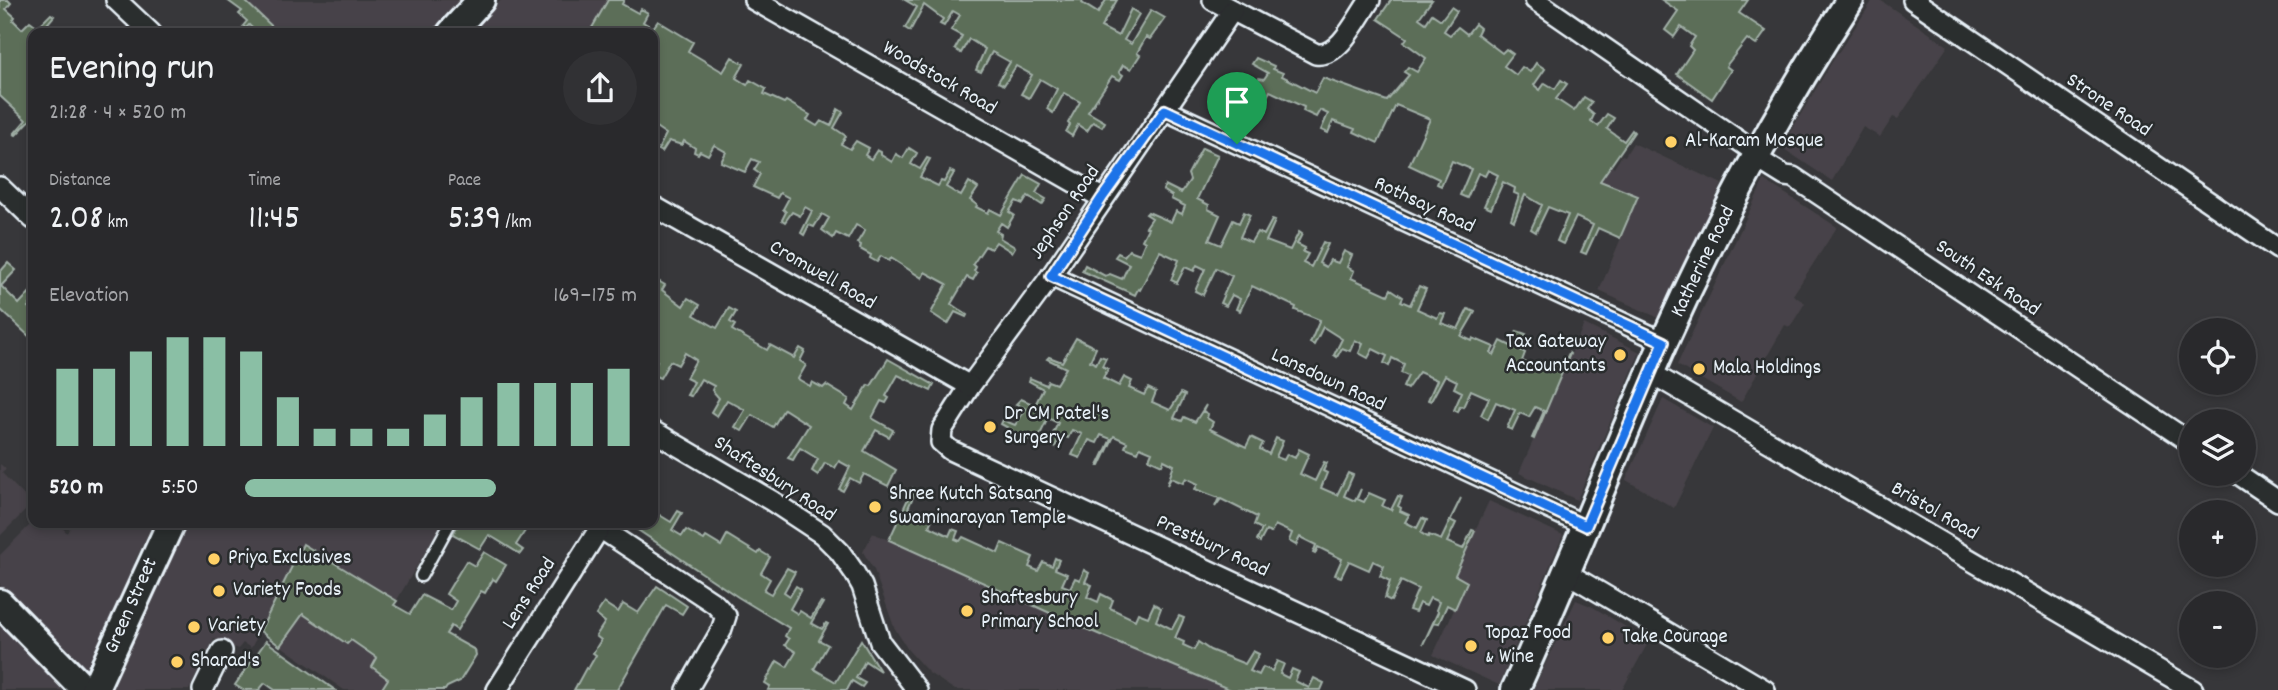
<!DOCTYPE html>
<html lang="en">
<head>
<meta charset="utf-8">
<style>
  body { margin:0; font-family:Dekko,sans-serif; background:#313134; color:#f1f3f6; height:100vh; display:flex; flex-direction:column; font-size:26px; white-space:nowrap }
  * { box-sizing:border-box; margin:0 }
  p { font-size:23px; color:#a5a6a9 }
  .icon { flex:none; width:38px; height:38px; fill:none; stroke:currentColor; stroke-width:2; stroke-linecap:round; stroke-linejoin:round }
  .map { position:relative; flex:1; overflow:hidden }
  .side { position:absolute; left:28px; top:28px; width:630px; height:500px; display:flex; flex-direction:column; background:#29292c; border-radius:14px; box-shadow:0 4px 10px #0003,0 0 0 2px #454548 }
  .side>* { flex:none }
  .buttons { position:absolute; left:2179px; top:318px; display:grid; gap:14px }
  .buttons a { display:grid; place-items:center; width:77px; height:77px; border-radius:50%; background:#29292c; box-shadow:0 4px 10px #0003,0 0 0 2px #454548; font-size:35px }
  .pin { position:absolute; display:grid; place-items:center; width:60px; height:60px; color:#fff; margin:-72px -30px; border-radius:50% 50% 50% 0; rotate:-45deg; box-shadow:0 0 7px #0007 }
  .pin .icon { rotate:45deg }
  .round { display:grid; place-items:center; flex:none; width:74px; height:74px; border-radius:37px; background:#313134 }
  .overview { display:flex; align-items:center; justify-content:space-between; height:119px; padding:0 21px }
  h1 { font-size:38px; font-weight:600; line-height:52px }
  .metrics { display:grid; grid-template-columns:repeat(3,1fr); gap:10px; height:119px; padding:7px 21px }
  .metrics div { display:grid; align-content:center }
  .metrics b { font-size:35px; font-weight:600 }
  .metrics small { font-size:19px; font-weight:400 }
  .metrics p { font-size:19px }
  .chart { height:196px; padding:14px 21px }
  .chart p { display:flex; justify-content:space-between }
  .chart svg { width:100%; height:126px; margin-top:7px; stroke:#8abfa5; stroke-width:6 }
  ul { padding:0 21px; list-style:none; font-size:23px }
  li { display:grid; grid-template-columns:112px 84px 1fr; align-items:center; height:52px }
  li i { height:18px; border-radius:9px; background:#8abfa5 }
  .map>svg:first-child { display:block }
  .built { fill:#474348 }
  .green { fill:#5b6e58; stroke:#a2b0a8; stroke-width:2 }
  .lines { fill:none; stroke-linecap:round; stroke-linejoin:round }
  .service-casing { stroke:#e8f1f8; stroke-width:15 }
  .minor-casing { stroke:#e8f1f8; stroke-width:24 }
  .secondary-casing { stroke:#e8f1f8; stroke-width:32 }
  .service { stroke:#2a2d2e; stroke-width:10 }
  .minor { stroke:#2a2d2e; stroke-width:19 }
  .secondary { stroke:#2a2d2e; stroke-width:26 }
  .route-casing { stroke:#fff; stroke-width:14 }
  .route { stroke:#1a73e8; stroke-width:9 }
  .poi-dot { fill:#ffd166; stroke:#2a2d2e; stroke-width:2.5 }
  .labels { text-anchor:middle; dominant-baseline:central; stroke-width:5; stroke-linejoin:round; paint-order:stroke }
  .street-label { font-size:21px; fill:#e8f1f8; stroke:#2a2d2e }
  .poi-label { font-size:21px; fill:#e8f1f8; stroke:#2a2d2e; text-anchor:start }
</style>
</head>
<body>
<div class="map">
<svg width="2278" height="690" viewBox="0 0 2278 690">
  <rect width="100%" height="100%" fill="#37373a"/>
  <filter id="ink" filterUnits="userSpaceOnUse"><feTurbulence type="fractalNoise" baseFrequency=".0143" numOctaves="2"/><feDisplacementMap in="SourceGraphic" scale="14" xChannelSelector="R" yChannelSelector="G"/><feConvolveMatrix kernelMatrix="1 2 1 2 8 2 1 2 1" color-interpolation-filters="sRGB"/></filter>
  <g filter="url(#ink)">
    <!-- built -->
    <g class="built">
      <path d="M244 0H469L440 33H279Z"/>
      <path d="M501 0H608L589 33H472Z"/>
      <path d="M1873 0H1880L1948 46 1898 119 1893 117 1880 137 1863 127 1832 181 1781 147 1832 62Z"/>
      <path d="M1633 143 1722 184 1659 318 1599 291 1638 197 1600 182 1611 166 1614 168 1622 155 1625 156Z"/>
      <path d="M1764 180 1837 227 1793 295 1805 303 1790 327 1785 325 1741 402 1677 365Z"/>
      <path d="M1584 324 1640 352 1577 500 1519 473Z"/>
      <path d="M1663 399 1713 428 1674 508 1626 480Z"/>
      <path d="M0 464 6 469 2 473 32 504 0 536Z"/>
      <path d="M1489 501 1563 535 1499 685 1433 655 1467 582 1454 575Z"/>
      <path d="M33 522 58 523 67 533 72 523H153L134 563 138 571 89 667 84 670 77 666 0 586V555Z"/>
      <path d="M183 523H442L394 605 475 650 476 655 460 681 447 687 445 690H344L260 631 251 648 243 643 238 649 214 639 189 690H107Z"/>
      <path d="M873 533 1072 623 1231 690H955L929 673 908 650 894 627 874 570 863 552Z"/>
      <path d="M1576 600 1593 607 1649 641 1622 690H1533Z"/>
      <path d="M0 621 63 687 65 690H0Z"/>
    </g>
    <!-- green -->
    <g class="green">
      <path d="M0 0H8L11 3 6 9 15 17 13 20 22 29 30 21 38 27 51 14 54 16 43 29 44 33H33V117L16 135 14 134 26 120 0 96Z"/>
      <path d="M227 0H244L279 33H267L263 30 257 33 249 25 246 28 243 26 247 21 239 14 242 11Z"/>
      <path d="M608 0H624L622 4 638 13 641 9 648 13 643 22 653 28 658 21 693 42 688 51 723 72 732 57 744 64 736 78 747 85 750 80 766 89 764 94 784 103 786 101 810 115 807 120 817 126 821 121 831 126 838 109 843 112 834 128 846 136 841 144 850 149 856 141 869 148 865 155 871 159 877 150 881 152V155L892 162 896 154 903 158 909 148 917 153 911 164 920 169 927 158 930 159 920 177 938 186 941 181 944 182 950 171 954 173 946 187 961 196 969 182 978 188 970 200 977 205 976 207 988 213 990 209 1001 215 1025 175 1041 184 1036 193 1046 199 1042 205 1028 196 1023 204 1016 201 1009 212 1014 215 1007 227 1001 223 996 231 1001 234 1000 238 1015 247 1012 252 996 242 991 249 985 246 973 264 976 267 974 271 977 273 973 280 967 277 951 304 967 315 966 317 955 312 948 324 931 313 947 284 925 272 922 278 891 258 889 261 881 256 877 262 870 258 871 255 860 249 861 245 857 243 865 230 856 225 848 239 836 233 833 238 822 230 829 218 822 214 814 227 809 225 804 235 801 233 812 211 805 207 800 216 792 212 785 222 782 220 786 212 783 209 789 198 780 193 777 198 753 187 760 174 754 170 759 162 752 159 745 172 721 162 726 152 714 145 708 155 700 151 698 154 694 152 695 148 684 141 682 145 669 141 662 152 658 150 666 134 653 125V33H589Z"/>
      <path d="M905 0H1083L1082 3 1098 13 1106 0H1117L1101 27 1118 36 1131 9 1139 14 1124 40 1131 44 1151 10 1165 18 1150 39 1146 37 1137 53 1140 55 1131 69 1123 65 1119 72 1123 75 1120 80 1112 76 1088 112 1105 122 1102 127 1093 122 1087 131 1078 125 1072 136 1066 132 1070 125 1068 123 1080 102 1064 93 1053 113 1047 109 1057 89 1040 79 1029 98 1021 94 1032 75 1016 66 1004 85 998 82 1010 62 992 52 981 72 976 70 985 49 969 39 961 53 955 49 962 36 951 30 960 15 953 11 944 26 940 24 943 19 924 5 910 31 905 28 917 7Z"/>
      <path d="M1391 0H1432L1419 18 1426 23 1432 14 1441 20 1451 7 1457 11 1444 31 1450 35 1458 27 1467 34 1475 24 1480 28 1477 34 1502 53 1506 49 1513 54 1504 66 1516 75 1522 67 1530 72 1536 63 1545 69 1534 85 1540 90 1545 83 1555 89 1561 80 1567 84 1556 99 1574 111 1584 97 1592 102 1587 109 1594 115 1591 121 1598 126 1607 114 1614 118 1607 129 1624 141 1632 130 1634 132 1600 181 1638 196 1620 238 1598 228 1586 254 1581 252 1593 225 1576 217 1563 244 1557 241 1568 215 1548 207 1536 232 1531 229 1542 205 1525 195 1514 221 1511 219 1519 195 1514 193 1515 188 1503 182 1491 209 1484 206 1498 175 1488 170 1485 176 1478 173 1467 198 1460 195 1471 169 1452 161 1441 186 1437 184 1439 179 1409 165 1430 119 1396 105 1378 143 1354 132 1355 129 1333 121 1328 133 1321 130 1328 114 1320 110 1316 117 1303 111 1304 107 1270 91 1261 108 1248 102 1255 91 1249 87 1254 80 1257 81 1259 78 1264 79 1268 73 1252 64 1256 58 1274 66 1273 69 1283 73 1282 76 1315 93 1323 78 1387 101 1409 75 1404 72 1408 67 1417 72 1426 58 1404 42 1407 38 1378 19Z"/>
      <path d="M1662 0H1748L1739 13 1766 31 1756 45 1747 39 1726 66 1731 70 1712 99 1677 74 1693 50 1689 46 1695 37 1681 27 1674 37 1665 30 1678 11Z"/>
      <path d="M1202 148 1218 155 1197 199 1209 205 1208 209 1220 215 1209 240 1221 245 1233 220 1239 223 1244 212 1250 215 1240 237 1251 242 1257 232 1264 235 1272 220 1275 221 1266 241 1290 250 1299 232 1302 234 1297 244 1305 248 1303 252 1308 254 1303 263 1311 267 1323 242 1328 244 1319 263 1326 267 1330 260 1338 263 1344 251 1352 255 1347 267 1354 271 1351 278 1388 295 1391 289 1403 297 1401 301 1410 305 1419 286 1426 289 1417 309 1437 318 1440 313 1445 314 1441 323 1458 329 1468 309 1475 312 1461 336 1472 341 1473 338 1494 347 1491 353 1494 355 1501 341 1511 346 1517 331 1526 334 1519 349 1525 353 1522 361 1546 372 1551 363 1562 368 1569 353 1570 354 1534 439 1532 438 1544 411 1535 407 1529 417 1520 413 1512 430 1507 428 1515 410 1496 402 1488 419 1481 415 1489 398 1471 390 1463 407 1460 406 1458 412 1454 410 1462 392 1454 388 1457 381 1445 375 1431 401 1428 400 1437 380 1419 372 1407 389 1403 387 1408 376 1401 373 1404 364 1392 358 1389 366 1384 363 1387 356 1373 349 1368 358 1359 353 1363 344 1355 340 1350 351 1342 348 1337 357 1334 355 1342 339 1323 327 1314 345 1310 343 1320 320 1295 310 1296 307 1252 286 1240 311 1236 309 1240 299 1232 295 1226 306 1220 303 1232 276 1216 268 1203 295 1195 291 1205 269 1197 265 1194 271 1185 267 1177 283 1171 280 1179 260 1160 251 1140 290 1138 289 1135 295 1082 271 1085 265 1105 276 1110 274 1122 279 1129 264 1115 257 1118 253 1124 256 1129 250 1140 254 1145 242 1142 240 1148 228 1146 227 1152 218 1146 214 1148 212 1171 222 1176 211 1182 214 1185 206 1171 199 1172 196 1163 190 1165 185 1181 193 1190 180 1188 174Z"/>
      <path d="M8 263 16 270 1 286 19 304 33 289V302L28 307 33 312V340L0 309V272Z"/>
      <path d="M653 278 665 285 662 290 683 306 688 298 700 305 694 315 717 328 729 308 736 312 730 322 735 325 732 330 767 350 770 345 794 358 800 348 805 351 800 361 806 365 798 379 810 386 812 382 823 388 826 385 849 399 846 405 853 410 868 385 871 386 888 359 934 385 931 391 898 375 886 396 889 398 886 403 881 401 872 418 893 430 889 437 876 430 864 451 896 470 888 486 864 474 859 483 850 478 843 491 839 489 850 467 839 461 835 468 825 463 818 475 812 471 818 459 800 448 793 460 788 458 809 425 784 409 773 427 752 415 742 431 735 427 745 410 727 400 717 416 711 412 719 398 712 390 714 386 701 379 691 396 687 395 694 382 686 378 696 360 685 353 678 365 670 361 660 378 653 375V368L657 361 653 359Z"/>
      <path d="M1076 338 1096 348 1090 361 1096 364 1100 356 1106 358 1102 366 1108 369 1103 378 1119 386 1124 377 1132 381 1129 388 1144 395 1148 388 1156 392 1152 402 1170 410 1181 393 1185 395 1174 418 1182 421 1184 417 1195 422 1206 405 1203 411 1208 414 1207 418 1213 422 1210 429 1246 447 1251 437 1263 443 1260 449 1269 454 1276 438 1283 441 1276 457 1284 460 1287 454 1295 458 1299 449 1309 454 1300 474 1315 481 1324 462 1327 463 1323 471 1327 473 1321 488 1337 495 1348 473 1353 475 1344 496 1355 501 1361 489 1357 499 1364 502 1369 493 1385 500 1382 506 1391 510 1398 496 1402 497 1398 506 1401 508 1400 511 1409 515 1405 522 1417 528 1422 518 1427 520 1421 533 1428 537 1429 535 1441 540 1461 498 1450 520 1456 523 1447 542 1463 549 1472 530 1475 531 1455 575 1467 582 1455 609 1447 605 1439 623 1434 622 1423 644 1438 612 1436 610 1439 602 1430 598 1426 606 1419 603 1415 612 1409 610 1418 589 1401 581 1391 601 1385 598 1390 581 1380 576 1384 566 1373 561 1369 570 1349 561 1341 577 1335 575 1342 559 1318 547 1315 554 1313 553 1316 545 1300 537 1296 545 1289 541 1292 533 1275 525 1271 533 1266 531 1260 542 1257 540 1262 529 1254 525 1257 517 1221 499 1215 507 1219 498 1195 489 1198 484 1186 478 1183 483 1171 478 1167 485 1174 465 1164 460 1162 465 1149 459 1152 452 1140 447 1138 452 1125 447 1127 442 1114 436 1100 466H1098L1111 439 1101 435 1097 443 1089 440 1080 458 1072 455 1082 434 1072 430 1068 438 1061 435 1055 447 1048 444 1058 423 1048 418 1036 443 1012 432V430L1001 424 1003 420 1015 425 1026 409 1016 404 1021 399 1035 405 1043 389 1029 381 1030 378 1046 385 1048 381 1056 384 1066 368 1047 359 1049 357 1062 362Z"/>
      <path d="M913 488 916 490 908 508 932 519 929 526 949 536 952 529 958 531 955 539 960 541 963 537 998 553 1002 543 1033 557 1029 567 1038 571 1043 562 1052 566 1055 558 1059 560 1055 569 1067 574 1062 585 1070 588 1075 578 1080 580 1084 570 1089 573 1085 582 1092 585 1087 597 1098 602 1101 594 1113 600 1110 608 1135 620 1138 613 1148 617 1154 604 1161 608 1156 621 1172 629 1179 616 1184 618 1175 638 1184 642 1183 645 1194 650 1198 642 1210 650 1245 664 1253 651 1259 654 1250 671 1259 675 1263 667 1272 671 1277 661 1284 664 1280 674 1288 678 1292 669 1299 672 1295 681 1309 688 1314 678 1324 683 1321 690H1231L1072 623 889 540Z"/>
      <path d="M653 511 671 522 678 511 682 513 672 530 682 536 686 530 704 540 706 537 721 546 727 535 758 554 760 551 770 557 761 573 770 579 764 590 771 594 787 568 795 572 784 592 790 596 796 586 801 589 790 609 798 614 800 611 811 618 821 602 823 603 811 623 822 629 826 623 828 624 819 640 828 645 814 669 836 682 861 640 880 671 865 661 856 678 865 683 862 687 852 681 847 690H768L770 686 765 683 777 661 787 667 796 652 785 645 789 639 785 636 789 628 738 597 632 526 631 523H653Z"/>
      <path d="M459 523H530L516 545 523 550 520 554 489 535 480 549 453 534Z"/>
      <path d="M303 544 397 601 394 605 410 614 422 595 451 610 456 601 446 594 466 561 475 566 484 552 506 565 496 581 493 579 485 593 481 591 457 630 451 626 446 634 475 650 476 655 460 681 447 687 445 690H381L388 679 372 667 377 658 351 640 347 644 303 614 280 646 260 631Z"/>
      <path d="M657 586 687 606 682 614 666 605 617 690H574L586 668 588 669 596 655 593 653 601 640 596 636 605 622 596 615 604 603 618 612 623 604 638 613Z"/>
      <path d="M266 641 335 690H275L265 683 259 690H243L235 685Z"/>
    </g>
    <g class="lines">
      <defs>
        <path id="service" d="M421 576 450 523"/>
        <g id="minor">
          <path d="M116 0 151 33"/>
          <path d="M754 0 1102 198"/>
          <path d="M1213 0 1316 54C1340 57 1357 18 1370 0"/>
          <path d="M1535 0 1758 154"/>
          <path d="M1913 0 2278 249"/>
          <path d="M1232 11 1051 276 970 386 942 430 941 442 950 450 1465 690"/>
          <path d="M1165 110 1664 342"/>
          <path d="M1756 158 1785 176 1793 177 2191 443"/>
          <path d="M0 187 33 219"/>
          <path d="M653 206 970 386"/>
          <path d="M1051 276 1586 526"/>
          <path d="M1651 373 2193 690"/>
          <path d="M653 431 772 501 822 534 840 552 854 572 862 586 880 642 917 690"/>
          <path d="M2238 474 2278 501"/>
          <path d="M600 528 715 604 726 616 721 631 687 690"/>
          <path d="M1567 573 1765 690"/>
          <path d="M203 690 222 651"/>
          <path d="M497 690 603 523"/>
        </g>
        <g id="secondary">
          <path d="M451 33 481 0"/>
          <path d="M0 603 85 690"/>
          <path d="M94 690 171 523"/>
          <path d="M1515 690C1567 576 1612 459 1663 344 1716 225 1779 109 1850 0"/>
        </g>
      </defs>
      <!-- service casing -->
      <use href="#service" class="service-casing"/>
      <!-- minor casing -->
      <use href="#minor" class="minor-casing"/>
      <!-- secondary casing -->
      <use href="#secondary" class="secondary-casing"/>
      <!-- service -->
      <use href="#service" class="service"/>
      <!-- minor -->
      <use href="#minor" class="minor"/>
      <!-- secondary -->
      <use href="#secondary" class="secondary"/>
    </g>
  </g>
  <g class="lines" filter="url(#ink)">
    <defs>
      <path id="route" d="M1165 110 1664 342 1586 526 1051 276 1102 198Z"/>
    </defs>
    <!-- route casing -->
    <use href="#route" class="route-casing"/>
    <!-- route -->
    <use href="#route" class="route"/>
  </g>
  <!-- markers -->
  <g class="poi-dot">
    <circle cx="1671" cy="142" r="7"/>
    <circle cx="1620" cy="355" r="7"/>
    <circle cx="1699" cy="369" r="7"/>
    <circle cx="990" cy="427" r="7"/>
    <circle cx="875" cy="507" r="7"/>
    <circle cx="214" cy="559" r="7"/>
    <circle cx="219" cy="591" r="7"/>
    <circle cx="967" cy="611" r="7"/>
    <circle cx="194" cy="627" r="7"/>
    <circle cx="1608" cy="638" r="7"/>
    <circle cx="1471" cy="646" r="7"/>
    <circle cx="177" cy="662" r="7"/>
  </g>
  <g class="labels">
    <!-- street labels -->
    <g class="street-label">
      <text transform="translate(939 79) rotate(30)">Woodstock Road</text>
      <text transform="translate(2108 106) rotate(34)">Strone Road</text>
      <text transform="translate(1424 206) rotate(25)">Rothsay Road</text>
      <text transform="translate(1066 213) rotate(-56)">Jephson Road</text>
      <text transform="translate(1704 262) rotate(-64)">Katherine Road</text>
      <text transform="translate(822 276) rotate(30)">Cromwell Road</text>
      <text transform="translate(1987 279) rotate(34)">South Esk Road</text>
      <text transform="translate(1328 381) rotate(25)">Lansdown Road</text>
      <text transform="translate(774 480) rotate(33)">Shaftesbury Road</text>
      <text transform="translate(1934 512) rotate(30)">Bristol Road</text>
      <text transform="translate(1212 547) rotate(25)">Prestbury Road</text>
      <text transform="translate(530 594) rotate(-57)">Lens Road</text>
      <text transform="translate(132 606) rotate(-66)">Green Street</text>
    </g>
    <!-- poi labels -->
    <g class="poi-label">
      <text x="1685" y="142">Al-Karam Mosque</text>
      <text x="1606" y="343" text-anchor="end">Tax Gateway<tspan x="1606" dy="24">Accountants</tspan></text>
      <text x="1713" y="369">Mala Holdings</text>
      <text x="1004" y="415">Dr CM Patel's<tspan x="1004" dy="24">Surgery</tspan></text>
      <text x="889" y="495">Shree Kutch Satsang<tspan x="889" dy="24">Swaminarayan Temple</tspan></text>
      <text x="228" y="559">Priya Exclusives</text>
      <text x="233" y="591">Variety Foods</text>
      <text x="981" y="599">Shaftesbury<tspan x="981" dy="24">Primary School</tspan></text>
      <text x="208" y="627">Variety</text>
      <text x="1485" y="634">Topaz Food<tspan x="1485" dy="24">&amp; Wine</tspan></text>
      <text x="1622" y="638">Take Courage</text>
      <text x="191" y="662">Sharad's</text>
    </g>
  </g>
</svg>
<div class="buttons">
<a><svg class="icon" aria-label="locate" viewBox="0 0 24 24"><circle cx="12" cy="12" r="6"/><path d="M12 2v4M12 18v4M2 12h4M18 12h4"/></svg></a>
<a><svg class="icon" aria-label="layers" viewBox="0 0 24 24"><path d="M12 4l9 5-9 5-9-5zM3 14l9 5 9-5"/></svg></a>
<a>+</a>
<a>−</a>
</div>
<div class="pin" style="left:1237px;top:144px;background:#1e9e55"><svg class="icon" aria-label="arrive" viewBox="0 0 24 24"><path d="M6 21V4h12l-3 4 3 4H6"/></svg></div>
<section class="side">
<div class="overview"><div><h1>Evening run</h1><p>21:28 · 4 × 520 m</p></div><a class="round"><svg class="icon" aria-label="share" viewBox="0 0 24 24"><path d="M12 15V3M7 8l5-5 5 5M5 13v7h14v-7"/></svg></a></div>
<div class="metrics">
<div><p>Distance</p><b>2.08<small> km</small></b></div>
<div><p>Time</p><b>11:45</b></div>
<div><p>Pace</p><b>5:39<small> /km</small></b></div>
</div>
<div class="chart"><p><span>Elevation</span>169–175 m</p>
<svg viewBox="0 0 160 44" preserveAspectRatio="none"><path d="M5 44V17M15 44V17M25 44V11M35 44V6M45 44V6M55 44V11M65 44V27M75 44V38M85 44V38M95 44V38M105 44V33M115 44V27M125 44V22M135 44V22M145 44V22M155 44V17"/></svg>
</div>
<ul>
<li><b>520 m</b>5:50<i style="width:64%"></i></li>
</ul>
</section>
</div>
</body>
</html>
